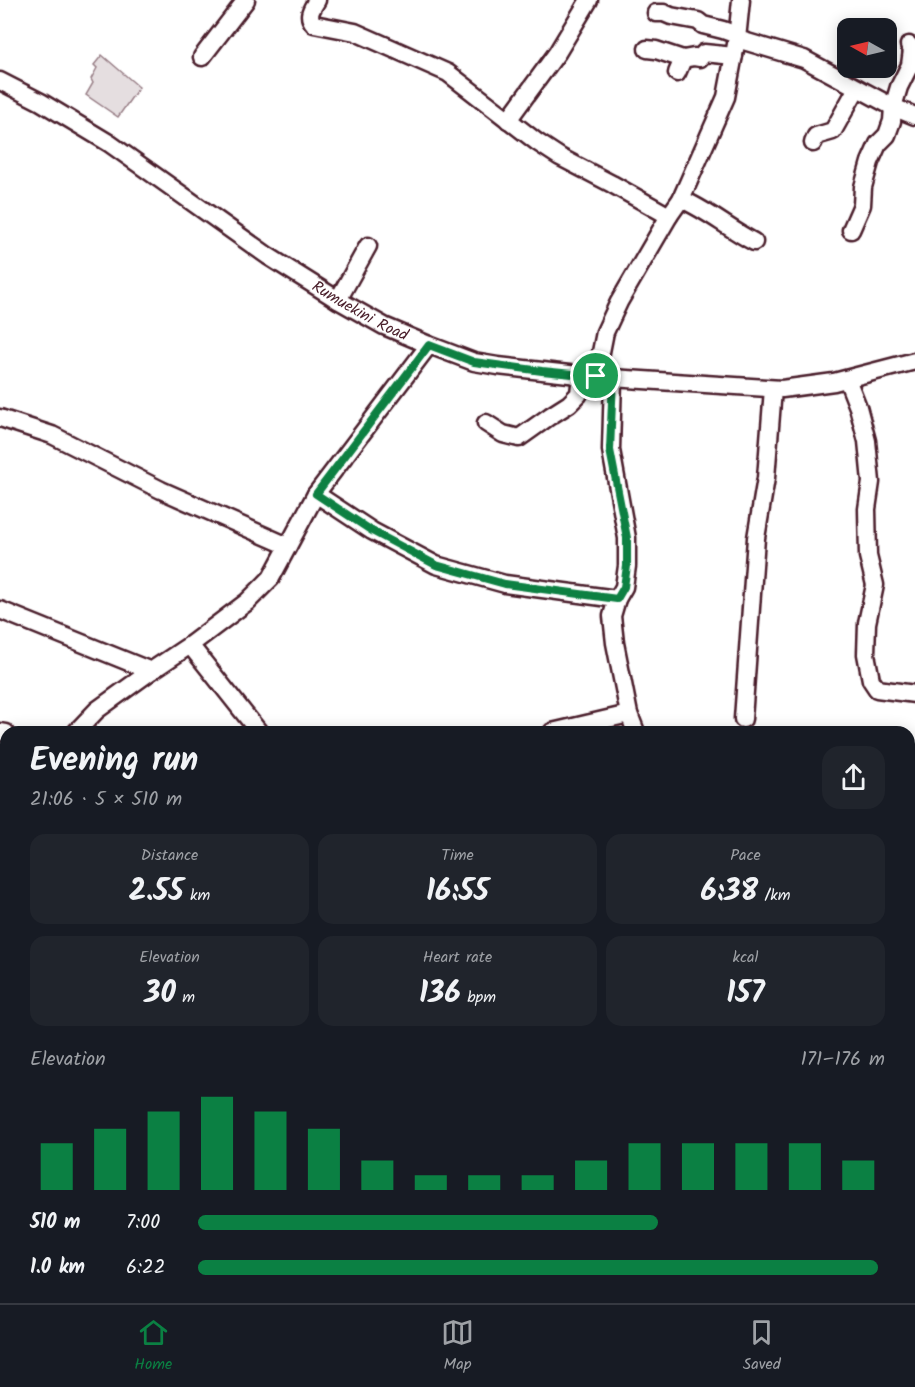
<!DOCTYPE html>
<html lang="en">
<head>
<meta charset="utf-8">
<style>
  body { margin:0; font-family:Kalam,sans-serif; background:#20242c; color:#f1f3f6; height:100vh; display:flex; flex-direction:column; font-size:22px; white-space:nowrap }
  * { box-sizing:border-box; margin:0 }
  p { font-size:20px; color:#9ea1a6 }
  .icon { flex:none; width:33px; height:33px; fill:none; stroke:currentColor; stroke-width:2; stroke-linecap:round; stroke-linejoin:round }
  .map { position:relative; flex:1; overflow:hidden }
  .panel { position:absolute; left:0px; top:726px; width:915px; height:578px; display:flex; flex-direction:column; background:#171b24; border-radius:18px 18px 0 0; box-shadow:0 3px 15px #0003 }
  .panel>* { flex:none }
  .needle { width:39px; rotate:278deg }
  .fabs { position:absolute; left:837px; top:18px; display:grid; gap:12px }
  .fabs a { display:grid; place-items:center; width:60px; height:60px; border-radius:12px; background:#171b24; box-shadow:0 3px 15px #0003; font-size:30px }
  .pin { position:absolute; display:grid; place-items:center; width:51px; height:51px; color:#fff; margin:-26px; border:3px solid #fff; border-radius:50%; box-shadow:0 2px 6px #0007 }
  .round { display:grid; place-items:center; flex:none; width:63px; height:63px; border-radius:18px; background:#20242c }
  .head { display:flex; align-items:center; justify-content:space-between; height:102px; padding:0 30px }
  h1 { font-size:33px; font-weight:800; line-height:45px }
  .stats { display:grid; grid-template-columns:repeat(3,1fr); gap:9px; height:102px; padding:6px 30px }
  .stats div { display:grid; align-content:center; border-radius:15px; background:#20242c; text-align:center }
  .stats b { font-size:30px; font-weight:800 }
  .stats small { font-size:16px; font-weight:400 }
  .stats p { font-size:16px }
  .chart { height:168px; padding:12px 30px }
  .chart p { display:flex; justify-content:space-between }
  .chart svg { width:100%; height:108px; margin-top:6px; stroke:#0b8043; stroke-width:6 }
  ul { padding:0 30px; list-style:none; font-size:20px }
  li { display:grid; grid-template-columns:96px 72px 1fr; align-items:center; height:45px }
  li i { height:15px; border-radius:8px; background:#0b8043 }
  .tab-bar { display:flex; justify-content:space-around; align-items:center; height:84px; border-top:2px solid #363941; background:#171b24; font-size:16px; color:#9ea1a6 }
  .tab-bar a { display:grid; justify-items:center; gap:3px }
  .tab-bar .selected { color:#0b8043 }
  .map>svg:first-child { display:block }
  .green { fill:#e5dee0; stroke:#987e86; stroke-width:1.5 }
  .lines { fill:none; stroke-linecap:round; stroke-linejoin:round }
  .minor-casing { stroke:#4a1f2b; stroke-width:21 }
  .minor { stroke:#fff; stroke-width:16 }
  .route-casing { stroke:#fff; stroke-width:12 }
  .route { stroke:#0b8043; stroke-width:8 }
  .labels { text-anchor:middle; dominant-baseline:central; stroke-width:4.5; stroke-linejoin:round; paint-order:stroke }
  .street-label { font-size:16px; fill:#4a1f2b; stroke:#fff }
</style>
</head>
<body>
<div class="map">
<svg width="915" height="1303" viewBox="0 0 915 1303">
  <rect width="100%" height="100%" fill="#fff"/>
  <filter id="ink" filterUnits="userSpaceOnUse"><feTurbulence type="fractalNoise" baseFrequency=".0167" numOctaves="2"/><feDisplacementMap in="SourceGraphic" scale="12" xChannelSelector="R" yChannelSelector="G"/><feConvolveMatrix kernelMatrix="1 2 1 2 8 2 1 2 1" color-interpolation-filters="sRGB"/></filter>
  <g filter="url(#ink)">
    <!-- green -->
    <path class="green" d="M102 55 139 87 118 117 86 95 93 83 91 79 97 68 94 65Z"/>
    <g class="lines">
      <defs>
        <g id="minor">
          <path d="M317 0C312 9 306 15 314 24L355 32 448 73 537 142 560 157 612 184 669 216"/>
          <path d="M656 13H664L671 16 698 21 703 25 723 30 737 35"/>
          <path d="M737 39 804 59 893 107 915 116"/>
          <path d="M647 49 656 50 683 59"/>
          <path d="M202 57 246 0"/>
          <path d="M677 73 683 59 694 57 700 58 704 53 734 56"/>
          <path id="s1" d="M0 81 41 102 109 143 268 256 338 300 384 326 429 345 474 362 498 366 596 377 782 389 834 382 915 361"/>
          <path d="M508 120 557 53 589 0"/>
          <path d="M813 143 816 136 833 131 857 88"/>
          <path d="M681 199C707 210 729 229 754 242"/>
          <path d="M851 230 862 205 863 187 870 162 878 144 887 135 892 121 893 107 899 87 910 65 912 50 909 45"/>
          <path d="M338 300 368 246"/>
          <path d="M596 377 605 332 619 302 669 216 681 199 726 97 737 39 741 0"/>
          <path d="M613 378 611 450 627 538V566L624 587 617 599 612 616 615 643 629 714 636 732"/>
          <path d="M847 379 858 407 867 441 871 482 867 509 868 556 875 585 867 623 866 654 871 680 877 689 915 694"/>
          <path d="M0 418 52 435 161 490 288 546"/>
          <path d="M486 423 503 434 519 438 550 416 569 404 579 394 581 375"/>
          <path d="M316 494 372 531 436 565 505 584 617 599"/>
          <path d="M0 610 151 671"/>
          <path d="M190 645 259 732"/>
          <path d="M743 719 756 538 766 478 773 389"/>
          <path d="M0 732 6 733"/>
          <path d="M76 732 97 710 151 671 190 645 247 602 271 578 316 494 429 345"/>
          <path d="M552 732 629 714"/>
          <path d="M0 831 6 829"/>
          <path d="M0 1210 6 1209"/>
          <path d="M909 1222 915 1225"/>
          <path d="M357 1298 360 1301 379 1303"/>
          <path d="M569 1298 572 1303"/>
          <path d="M405 1303 428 1298"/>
          <path d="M741 1303 746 1298"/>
        </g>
      </defs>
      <!-- minor casing -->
      <use href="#minor" class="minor-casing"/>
      <!-- minor -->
      <use href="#minor" class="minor"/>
    </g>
  </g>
  <g class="lines" filter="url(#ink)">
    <defs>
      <path id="route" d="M429 345 474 362 542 371 613 378 610 450 627 538V566L624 587 617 599 505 584 436 565 372 531 316 494Z"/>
    </defs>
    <!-- route casing -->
    <use href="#route" class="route-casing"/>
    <!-- route -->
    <use href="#route" class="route"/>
  </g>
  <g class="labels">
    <!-- street labels -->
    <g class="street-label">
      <text stroke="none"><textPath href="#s1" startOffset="428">Rumuekini Road</textPath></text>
    </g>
  </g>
</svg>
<div class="fabs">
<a><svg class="needle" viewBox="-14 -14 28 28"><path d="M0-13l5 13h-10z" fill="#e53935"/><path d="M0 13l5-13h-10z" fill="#9ea1a6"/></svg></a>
</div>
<div class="pin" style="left:596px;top:376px;background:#1e9e55"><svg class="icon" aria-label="arrive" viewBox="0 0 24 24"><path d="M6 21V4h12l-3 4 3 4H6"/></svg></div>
<section class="panel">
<div class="head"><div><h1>Evening run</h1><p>21:06 · 5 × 510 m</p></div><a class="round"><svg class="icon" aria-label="share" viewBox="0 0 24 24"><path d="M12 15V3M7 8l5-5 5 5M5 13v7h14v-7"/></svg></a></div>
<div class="stats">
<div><p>Distance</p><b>2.55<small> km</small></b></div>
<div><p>Time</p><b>16:55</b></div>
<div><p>Pace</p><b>6:38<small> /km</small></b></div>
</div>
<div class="stats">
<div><p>Elevation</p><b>30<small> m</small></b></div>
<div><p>Heart rate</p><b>136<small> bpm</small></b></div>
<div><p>kcal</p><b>157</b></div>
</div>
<div class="chart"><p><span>Elevation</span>171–176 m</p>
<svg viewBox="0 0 160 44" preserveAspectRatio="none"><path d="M5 44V25M15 44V19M25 44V12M35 44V6M45 44V12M55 44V19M65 44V32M75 44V38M85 44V38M95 44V38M105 44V32M115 44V25M125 44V25M135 44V25M145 44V25M155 44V32"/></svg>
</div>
<ul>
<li><b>510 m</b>7:00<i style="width:67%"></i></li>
<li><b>1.0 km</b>6:22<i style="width:99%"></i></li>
</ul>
</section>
</div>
<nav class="tab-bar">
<a class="selected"><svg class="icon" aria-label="home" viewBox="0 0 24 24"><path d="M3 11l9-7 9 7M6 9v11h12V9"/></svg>Home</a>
<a><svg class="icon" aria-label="map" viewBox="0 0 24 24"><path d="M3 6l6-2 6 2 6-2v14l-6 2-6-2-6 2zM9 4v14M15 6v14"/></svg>Map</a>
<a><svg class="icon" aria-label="saved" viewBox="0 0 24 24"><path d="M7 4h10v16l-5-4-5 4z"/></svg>Saved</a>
</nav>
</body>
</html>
